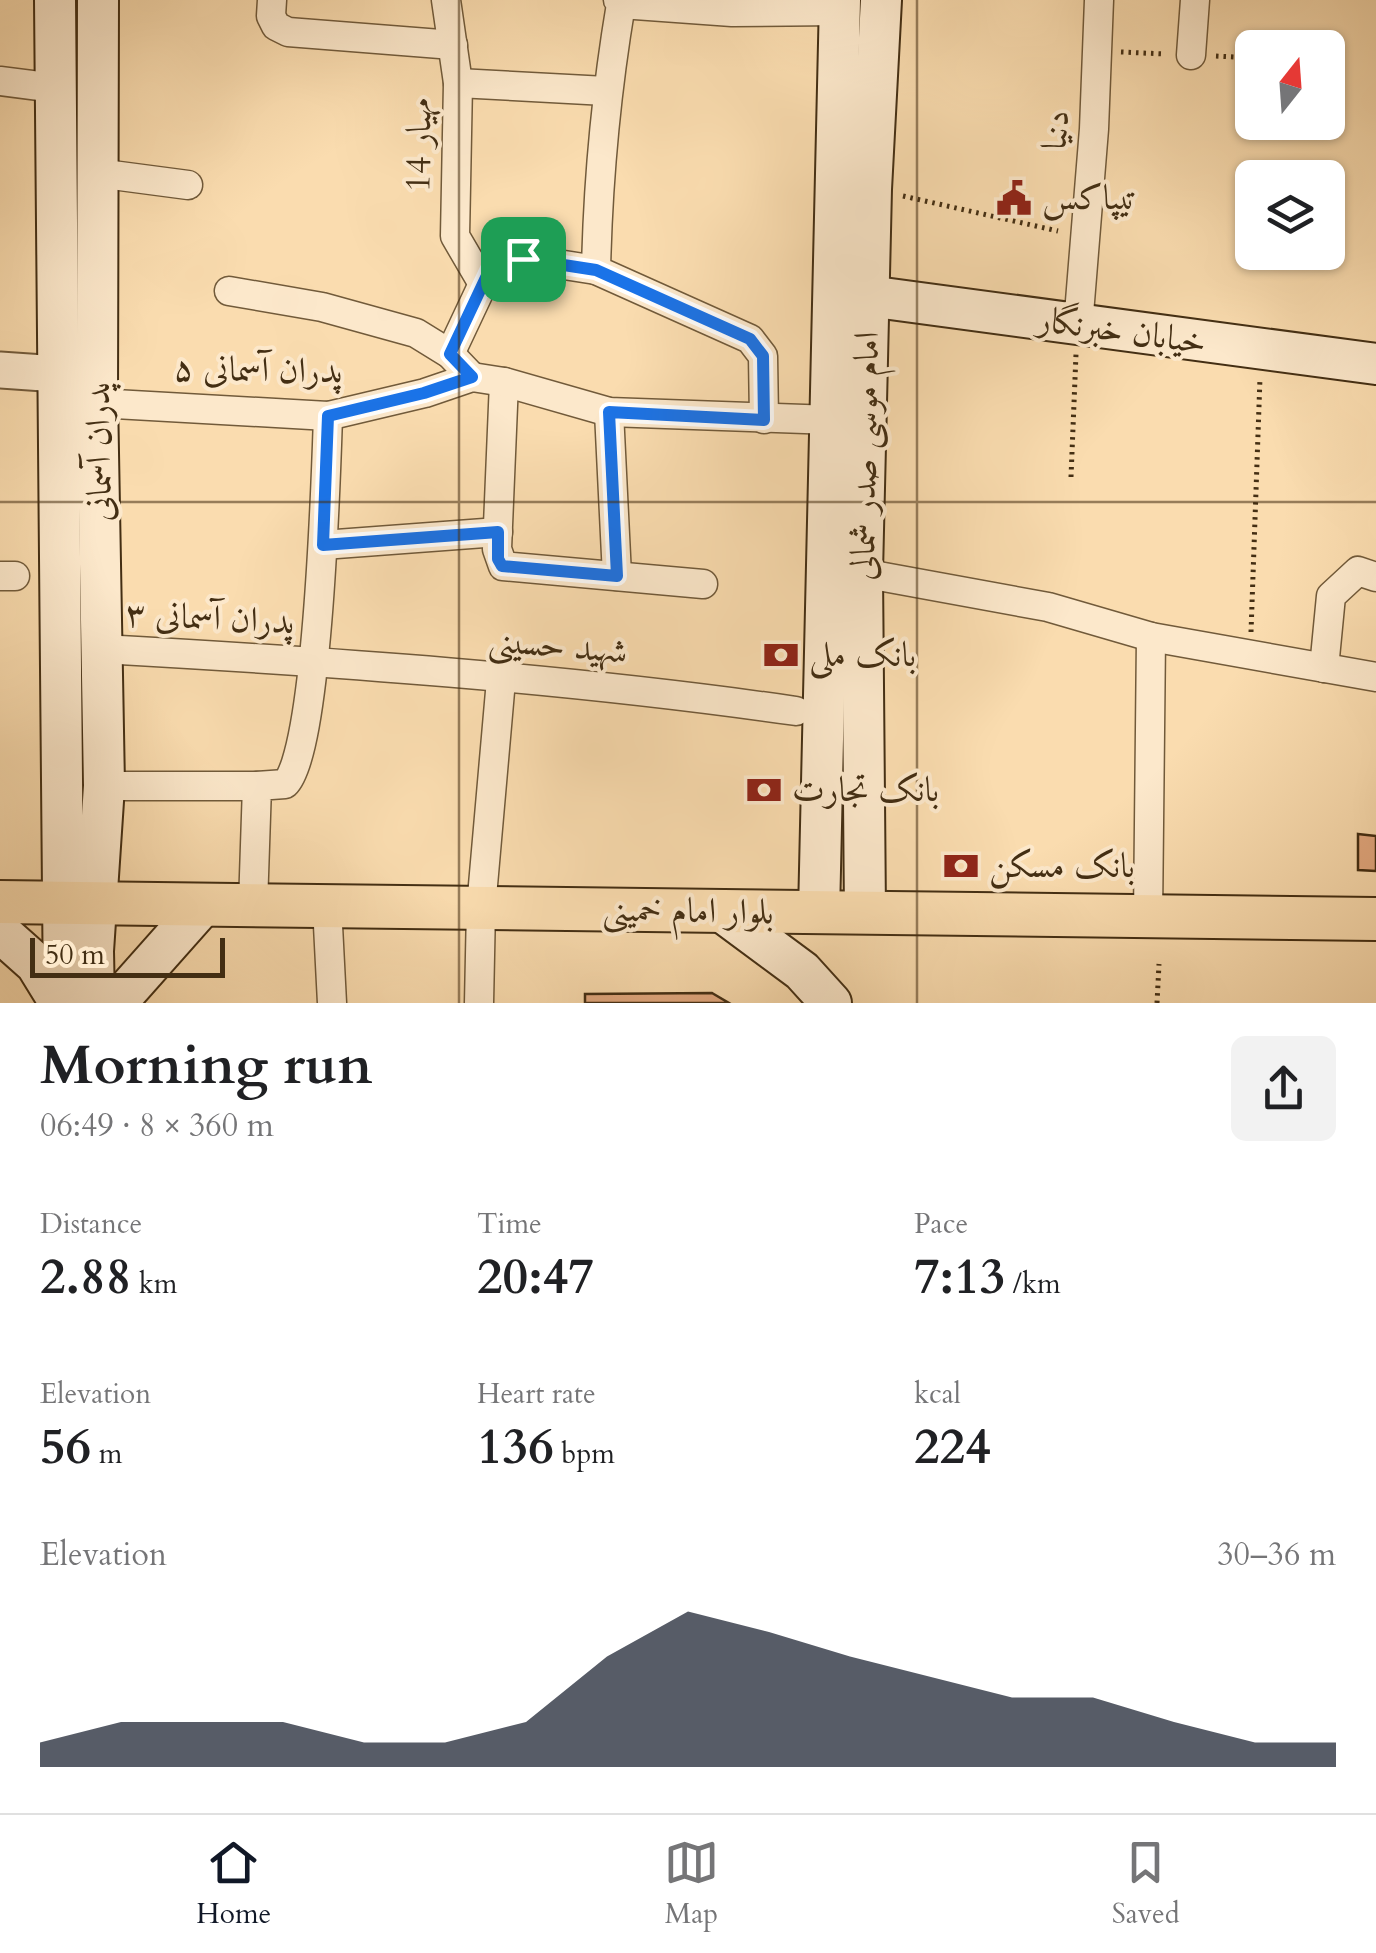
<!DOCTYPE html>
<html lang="en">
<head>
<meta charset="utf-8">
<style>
  body { margin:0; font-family:Cardo,Amiri,serif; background:#f2f2f2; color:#202124; height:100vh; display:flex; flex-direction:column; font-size:38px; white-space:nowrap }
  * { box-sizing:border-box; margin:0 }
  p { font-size:32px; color:#757577 }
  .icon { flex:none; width:55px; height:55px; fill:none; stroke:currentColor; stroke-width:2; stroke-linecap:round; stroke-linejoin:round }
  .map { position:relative; height:1003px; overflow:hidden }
  .details { display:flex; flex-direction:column; background:#fff; flex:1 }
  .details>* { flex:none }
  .needle { width:65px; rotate:17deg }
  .buttons { position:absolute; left:1235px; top:30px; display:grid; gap:20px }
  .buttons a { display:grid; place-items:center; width:110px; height:110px; border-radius:15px; background:#fff; box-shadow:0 2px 8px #0004; font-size:50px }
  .scale { position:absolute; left:30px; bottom:25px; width:195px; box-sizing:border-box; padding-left:10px; border:5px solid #432e13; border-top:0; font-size:28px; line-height:35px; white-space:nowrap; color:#432e13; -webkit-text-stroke:8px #fce8cb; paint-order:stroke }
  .pin { position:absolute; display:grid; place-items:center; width:85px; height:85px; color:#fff; margin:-42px; border-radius:20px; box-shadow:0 5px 15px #0006 }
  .round { display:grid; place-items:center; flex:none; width:105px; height:105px; border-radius:15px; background:#f2f2f2 }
  .overview { display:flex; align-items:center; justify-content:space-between; height:170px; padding:0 40px }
  h1 { font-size:55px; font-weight:600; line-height:75px }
  .figures { display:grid; grid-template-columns:repeat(3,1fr); gap:15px; height:170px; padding:10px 40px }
  .figures div { display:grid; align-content:center }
  .figures b { font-size:50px; font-weight:600 }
  .figures small { font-size:28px; font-weight:400 }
  .figures p { font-size:28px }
  .chart { height:280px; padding:20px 40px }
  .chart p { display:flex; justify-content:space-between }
  .chart svg { width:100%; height:180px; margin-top:10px; fill:#111827; opacity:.7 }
  .dock { display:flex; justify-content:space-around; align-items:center; height:140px; border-top:2px solid #e0e0e0; background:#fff; font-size:28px; color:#757577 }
  .dock a { display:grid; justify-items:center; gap:5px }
  .dock .on { color:#111827 }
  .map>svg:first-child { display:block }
  .building { fill:#e4aa81; stroke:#432e13; stroke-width:2.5 }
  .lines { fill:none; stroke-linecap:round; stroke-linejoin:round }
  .minor-casing { stroke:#715a3a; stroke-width:31 }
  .tertiary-casing { stroke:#715a3a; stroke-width:39 }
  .secondary-casing { stroke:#432e13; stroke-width:44 }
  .primary-casing { stroke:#432e13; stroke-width:46 }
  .path { stroke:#432e13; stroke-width:5; stroke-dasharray:2.5 5; stroke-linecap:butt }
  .minor { stroke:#fce8cb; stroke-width:28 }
  .tertiary { stroke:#fce8cb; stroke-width:35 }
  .secondary { stroke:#fce8cb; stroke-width:40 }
  .primary { stroke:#fadcaf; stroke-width:42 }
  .route-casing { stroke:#fff; stroke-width:20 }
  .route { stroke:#1a73e8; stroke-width:12 }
  .grid { fill:none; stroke:#432e13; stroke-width:2.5; stroke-opacity:0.55 }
  .labels { text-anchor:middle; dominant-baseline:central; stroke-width:8; stroke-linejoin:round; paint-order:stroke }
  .street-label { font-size:35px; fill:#432e13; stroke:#fce8cb }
  .poi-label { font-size:35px; fill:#432e13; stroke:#fce8cb; text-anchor:start }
</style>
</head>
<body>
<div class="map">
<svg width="1376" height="1003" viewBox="0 0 1376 1003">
  <rect width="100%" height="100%" fill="#fadcaf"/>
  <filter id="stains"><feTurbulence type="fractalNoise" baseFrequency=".002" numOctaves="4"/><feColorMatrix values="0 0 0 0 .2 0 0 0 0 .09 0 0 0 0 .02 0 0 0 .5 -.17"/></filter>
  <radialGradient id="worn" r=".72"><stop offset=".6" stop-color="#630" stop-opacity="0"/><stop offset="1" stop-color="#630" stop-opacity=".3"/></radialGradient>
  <!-- building -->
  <g class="building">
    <path d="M1358 834 1376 836V871L1358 870Z"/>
    <path d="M712 993 729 1003H585V994Z"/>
  </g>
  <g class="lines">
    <defs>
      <g id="minor">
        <path d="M272 0 271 16 276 26 288 32 453 45"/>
        <path d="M446 0 458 83 455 236 483 284"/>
        <path d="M618 0 621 4C606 93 598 180 596 270L750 339 763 356 764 419"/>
        <path d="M621 4 732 12 840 11"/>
        <path d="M1191 55 1195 0"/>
        <path d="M0 81 55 88"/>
        <path d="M458 83 606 91"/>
        <path d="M97 173 188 185"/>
        <path d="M229 291 322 307 416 333 450 354 472 377"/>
        <path d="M1078 326 1094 129 1099 0"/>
        <path d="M450 354 490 269 500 258 513 257 596 270"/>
        <path d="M504 382 497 549 503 566 703 584"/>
        <path d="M97 403 328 416 425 393 472 377 504 382 609 412 833 420"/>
        <path d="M609 412 617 576"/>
        <path d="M323 545 498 532"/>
        <path d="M862 573 1048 607 1151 637 1376 677"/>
        <path d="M0 576H15"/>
        <path d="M102 649C334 662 566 678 796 711"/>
        <path d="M1324 668 1331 596 1358 571 1376 577"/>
        <path d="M104 786H257"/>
        <path d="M253 905 257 786 285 784C318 754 326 474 328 416"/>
        <path d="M327 906 332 1003"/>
        <path d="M1148 917 1151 637"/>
        <path d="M479 1003 481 908 501 680"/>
      </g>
      <path id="tertiary" d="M0 370 58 374"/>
      <g id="secondary">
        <path d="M55 0 64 1003"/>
        <path d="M868 296 1376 364"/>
        <path d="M721 911 802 971 831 1003"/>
        <path d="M819 913 840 0"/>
        <path d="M865 913 862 573 871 189 881 0"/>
        <path d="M0 932 36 964 60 1003"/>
        <path d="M94 1003 93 951 104 786 97 397 98 0"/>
        <path d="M116 1003 203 905"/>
      </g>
      <path id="primary" d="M0 902 1376 919"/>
    </defs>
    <!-- minor casing -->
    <use href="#minor" class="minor-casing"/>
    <!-- tertiary casing -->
    <use href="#tertiary" class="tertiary-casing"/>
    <!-- secondary casing -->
    <use href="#secondary" class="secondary-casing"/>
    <!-- primary casing -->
    <use href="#primary" class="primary-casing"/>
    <!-- path -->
    <g class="path">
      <path d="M1121 52 1165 54"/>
      <path d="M1216 56 1252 58"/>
      <path d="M903 196 1058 231"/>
      <path d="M1071 477 1076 354"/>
      <path d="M1251 632 1260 378"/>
      <path d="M1157 1003 1159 964"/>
    </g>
    <!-- minor -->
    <use href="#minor" class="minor"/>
    <!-- tertiary -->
    <use href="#tertiary" class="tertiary"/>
    <!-- secondary -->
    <use href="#secondary" class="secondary"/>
    <!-- primary -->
    <use href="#primary" class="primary"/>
  </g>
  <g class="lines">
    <defs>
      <path id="route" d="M512 257 596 270 750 339 763 356 764 420 609 412 617 576 502 566 498 559V532L323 545 328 416 424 393 472 377 450 354 490 269 500 258Z"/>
    </defs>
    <!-- route casing -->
    <use href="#route" class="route-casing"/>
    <!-- route -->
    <use href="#route" class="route"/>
  </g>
  <!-- grid -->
  <path class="grid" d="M459 0V1003M917 0V1003M0 502H1376"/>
  <!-- icons -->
  <defs>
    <symbol id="civic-bare" viewBox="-9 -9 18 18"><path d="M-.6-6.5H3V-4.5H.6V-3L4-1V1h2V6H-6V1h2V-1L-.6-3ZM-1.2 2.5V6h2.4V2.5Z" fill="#8f2418" stroke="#fce8cb" stroke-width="2.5" paint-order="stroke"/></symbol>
    <symbol id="bank-bare" viewBox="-9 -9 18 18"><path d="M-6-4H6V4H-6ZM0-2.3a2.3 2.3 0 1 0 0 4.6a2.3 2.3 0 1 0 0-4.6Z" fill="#8f2418" stroke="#fce8cb" stroke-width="2.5" paint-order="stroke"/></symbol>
  </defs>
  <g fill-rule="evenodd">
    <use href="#civic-bare" x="989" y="173" width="50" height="50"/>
    <use href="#bank-bare" x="756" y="630" width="50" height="50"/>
    <use href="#bank-bare" x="739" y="765" width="50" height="50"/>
    <use href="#bank-bare" x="936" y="841" width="50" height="50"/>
  </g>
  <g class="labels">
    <!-- street labels -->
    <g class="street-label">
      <text transform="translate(1056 130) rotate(-85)">دنیا</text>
      <text transform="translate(419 145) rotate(-89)">مهیار 14</text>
      <text transform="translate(1122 331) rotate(8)">خیابان خبرنگار</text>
      <text transform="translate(258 370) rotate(1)">پدران آسمانی ۵</text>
      <text transform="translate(99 452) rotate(-91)">پدران آسمانی</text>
      <text transform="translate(865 456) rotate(-89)">امام موسی صدر شمالی</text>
      <text transform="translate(210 618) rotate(3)">پدران آسمانی ۳</text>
      <text transform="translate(558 646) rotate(5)">شهید حسینی</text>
      <text transform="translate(688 911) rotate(1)">بلوار امام خمینی</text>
    </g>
    <!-- poi labels -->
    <g class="poi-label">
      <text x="1042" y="198">تیپاکس</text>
      <text x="809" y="655">بانک ملی</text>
      <text x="792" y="790">بانک تجارت</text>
      <text x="989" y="866">بانک مسکن</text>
    </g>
  </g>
  <rect width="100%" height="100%" filter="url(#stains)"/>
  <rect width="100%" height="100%" fill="url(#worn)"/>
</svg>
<div class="buttons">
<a><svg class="needle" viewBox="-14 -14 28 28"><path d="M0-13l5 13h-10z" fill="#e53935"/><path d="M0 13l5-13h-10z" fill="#757577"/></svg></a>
<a><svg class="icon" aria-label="layers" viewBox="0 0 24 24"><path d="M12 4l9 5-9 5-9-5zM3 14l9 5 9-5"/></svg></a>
</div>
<div class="scale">50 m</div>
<div class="pin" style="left:523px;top:259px;background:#1e9e55"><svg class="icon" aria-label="arrive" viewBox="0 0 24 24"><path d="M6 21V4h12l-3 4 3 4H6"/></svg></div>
</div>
<section class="details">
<div class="overview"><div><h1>Morning run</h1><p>06:49 · 8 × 360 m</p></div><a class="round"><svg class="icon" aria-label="share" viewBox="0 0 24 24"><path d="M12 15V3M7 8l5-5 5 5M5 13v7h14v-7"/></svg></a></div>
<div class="figures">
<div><p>Distance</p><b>2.88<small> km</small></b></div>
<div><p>Time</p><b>20:47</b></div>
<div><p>Pace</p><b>7:13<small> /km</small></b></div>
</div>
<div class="figures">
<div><p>Elevation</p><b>56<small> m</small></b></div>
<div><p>Heart rate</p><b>136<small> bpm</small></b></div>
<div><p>kcal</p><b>224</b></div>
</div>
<div class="chart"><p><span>Elevation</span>30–36 m</p>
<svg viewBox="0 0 160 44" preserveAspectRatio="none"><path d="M0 44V38L10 33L20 33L30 33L40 38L50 38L60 33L70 17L80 6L90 11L100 17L110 22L120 27L130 27L140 33L150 38L160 38V44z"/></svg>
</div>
</section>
<nav class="dock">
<a class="on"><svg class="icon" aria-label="home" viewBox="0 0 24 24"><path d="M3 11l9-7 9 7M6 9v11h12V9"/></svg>Home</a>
<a><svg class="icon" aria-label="map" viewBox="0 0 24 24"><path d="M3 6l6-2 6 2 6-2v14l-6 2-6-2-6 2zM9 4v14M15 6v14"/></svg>Map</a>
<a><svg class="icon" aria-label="saved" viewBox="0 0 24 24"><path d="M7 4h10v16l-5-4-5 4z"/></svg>Saved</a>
</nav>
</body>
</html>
